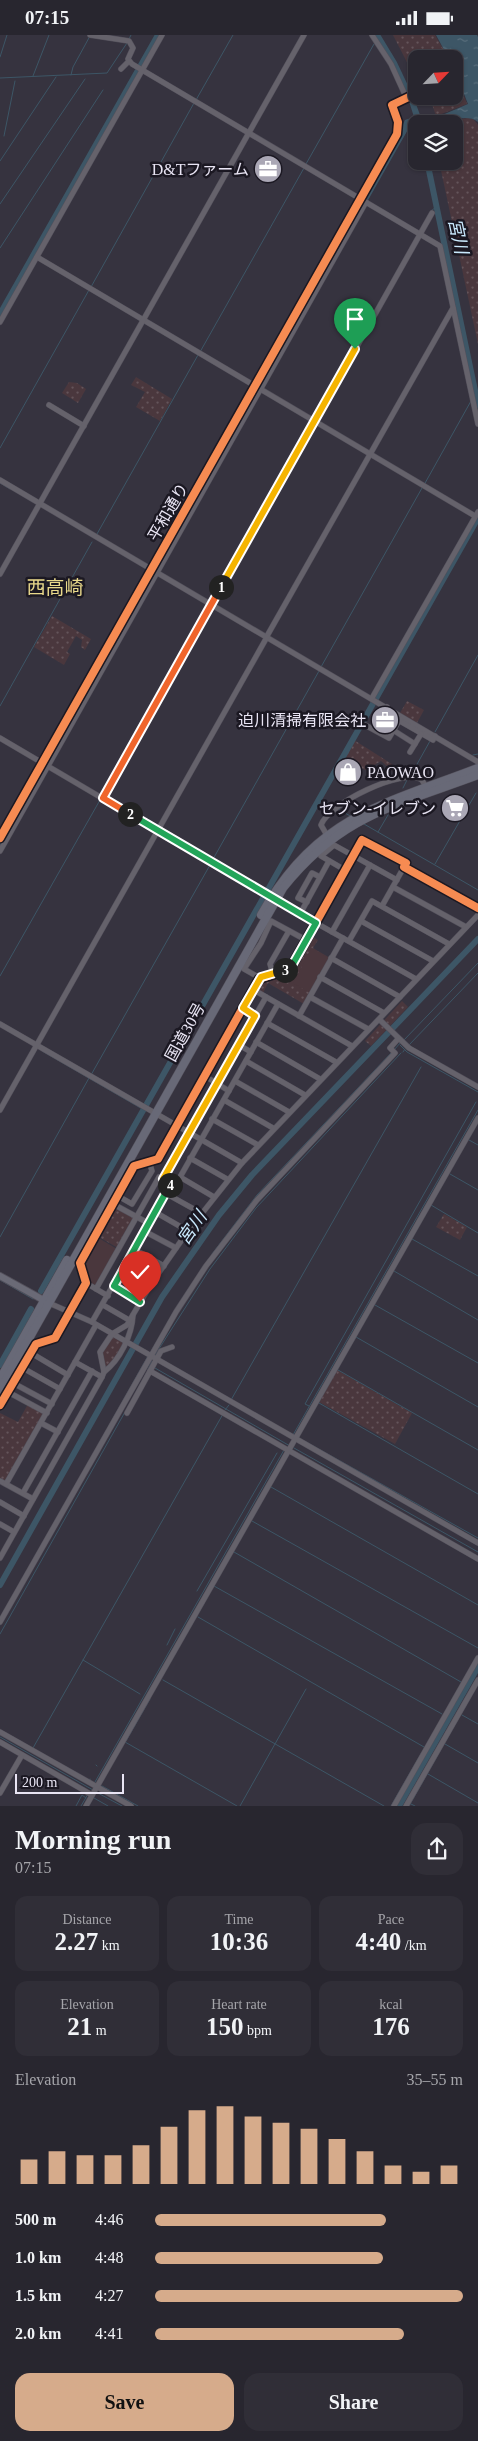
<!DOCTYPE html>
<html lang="en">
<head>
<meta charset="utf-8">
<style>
  body { margin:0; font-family:"Times New Roman","Noto Sans JP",serif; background:#302e37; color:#f1f3f6; height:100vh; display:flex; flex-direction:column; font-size:19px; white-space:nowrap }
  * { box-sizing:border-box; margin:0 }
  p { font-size:16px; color:#a5a5aa }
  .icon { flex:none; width:28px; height:28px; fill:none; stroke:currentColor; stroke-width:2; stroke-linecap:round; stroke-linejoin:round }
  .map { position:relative; height:1771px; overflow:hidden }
  .details { display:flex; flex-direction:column; background:#28262f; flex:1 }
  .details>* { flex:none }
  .needle { width:32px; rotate:65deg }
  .controls { position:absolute; left:408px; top:15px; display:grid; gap:10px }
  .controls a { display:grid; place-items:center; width:55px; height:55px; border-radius:10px; background:#28262f; box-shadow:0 1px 4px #0004,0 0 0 1px #44434b; font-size:25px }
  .scale { position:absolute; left:15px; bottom:12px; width:109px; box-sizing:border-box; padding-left:5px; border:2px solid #e9e5f4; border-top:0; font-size:14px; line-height:18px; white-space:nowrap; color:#e9e5f4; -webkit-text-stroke:4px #1b1822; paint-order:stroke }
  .pin { position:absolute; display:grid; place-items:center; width:42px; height:42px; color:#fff; margin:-51px -21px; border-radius:50% 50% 50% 0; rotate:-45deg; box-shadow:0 0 5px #0007 }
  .pin .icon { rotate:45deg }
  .km { position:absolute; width:25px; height:25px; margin:-12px; border-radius:50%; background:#222; color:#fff; font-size:14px; line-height:25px; text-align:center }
  .round { display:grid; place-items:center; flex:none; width:52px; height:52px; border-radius:15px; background:#302e37 }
  .headline { display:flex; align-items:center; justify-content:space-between; height:85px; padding:0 15px }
  h1 { font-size:28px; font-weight:600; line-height:38px }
  .metrics { display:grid; grid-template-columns:repeat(3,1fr); gap:8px; height:85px; padding:5px 15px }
  .metrics div { display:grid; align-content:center; border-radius:12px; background:#302e37; text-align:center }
  .metrics b { font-size:25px; font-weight:600 }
  .metrics small { font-size:14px; font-weight:400 }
  .metrics p { font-size:14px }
  .chart { height:140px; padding:10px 15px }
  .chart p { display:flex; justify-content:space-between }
  .chart svg { width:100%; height:90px; margin-top:5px; stroke:#d6ab8b; stroke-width:6 }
  .button { display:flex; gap:10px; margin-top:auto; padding:10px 15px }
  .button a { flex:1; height:58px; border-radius:15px; background:#d6ab8b; color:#111; font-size:20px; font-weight:600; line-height:58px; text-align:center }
  .button a+a { background:#302e37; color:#f1f3f6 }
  ul { padding:0 15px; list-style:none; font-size:16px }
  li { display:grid; grid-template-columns:80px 60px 1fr; align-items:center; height:38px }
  li i { height:12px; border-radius:6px; background:#d6ab8b }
  .status { display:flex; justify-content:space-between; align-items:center; height:35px; padding:0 25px; background:#28262f; direction:ltr }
  .status svg { height:14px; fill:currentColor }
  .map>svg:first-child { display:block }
  .grass { fill:url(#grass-dots) }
  .pitch { fill:#4a373d }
  .water { fill:url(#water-ripples) }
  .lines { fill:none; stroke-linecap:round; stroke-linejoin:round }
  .stream { stroke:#3d5666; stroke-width:1 }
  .river { stroke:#3d5666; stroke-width:6 }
  .minor-casing { stroke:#53505b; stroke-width:6 }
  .major-casing { stroke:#53505b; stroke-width:8 }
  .highway-casing { stroke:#53505b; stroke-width:9 }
  .minor { stroke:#65626b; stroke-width:5 }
  .major { stroke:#6a6a76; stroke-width:6 }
  .highway { stroke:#686977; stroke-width:8 }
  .cycleway-casing { stroke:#1b1822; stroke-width:11 }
  .cycleway { stroke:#f68b52; stroke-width:8 }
  .split-1-casing { stroke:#fff; stroke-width:10 }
  .split-2-casing { stroke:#fff; stroke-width:10 }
  .split-3-casing { stroke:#fff; stroke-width:10 }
  .split-4-casing { stroke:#fff; stroke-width:10 }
  .split-5-casing { stroke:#fff; stroke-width:10 }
  .split-1 { stroke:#f5b400; stroke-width:6 }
  .split-2 { stroke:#f0652b; stroke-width:6 }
  .split-3 { stroke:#22a559; stroke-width:6 }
  .split-4 { stroke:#f5b400; stroke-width:6 }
  .split-5 { stroke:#22a559; stroke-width:6 }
  .labels { text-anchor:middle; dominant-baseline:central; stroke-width:5; stroke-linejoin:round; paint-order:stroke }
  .poi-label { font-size:16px; fill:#e9e5f4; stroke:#1b1822; text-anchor:end }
  .street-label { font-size:16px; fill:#e9e5f4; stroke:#1b1822 }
  .water-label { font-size:18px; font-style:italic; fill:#c9e9fd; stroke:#1b1822 }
  .quarter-label { font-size:19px; fill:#e9d98b; stroke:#1b1822 }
</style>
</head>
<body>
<div class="status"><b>07:15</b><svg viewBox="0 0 49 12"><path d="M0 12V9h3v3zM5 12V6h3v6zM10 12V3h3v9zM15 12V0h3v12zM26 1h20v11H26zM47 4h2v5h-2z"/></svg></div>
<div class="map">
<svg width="478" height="1771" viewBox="0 0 478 1771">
  <defs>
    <pattern id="grass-dots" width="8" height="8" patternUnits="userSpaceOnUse" patternTransform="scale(1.25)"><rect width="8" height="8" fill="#4a373d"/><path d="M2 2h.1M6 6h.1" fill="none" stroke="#64545a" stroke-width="1.8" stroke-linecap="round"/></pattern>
    <pattern id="water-ripples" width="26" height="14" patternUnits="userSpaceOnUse" patternTransform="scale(1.25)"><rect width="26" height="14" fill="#3d5666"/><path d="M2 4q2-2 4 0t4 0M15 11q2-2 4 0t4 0" fill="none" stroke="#596e7c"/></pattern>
  </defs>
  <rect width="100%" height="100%" fill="#36333f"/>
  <!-- grass -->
  <g class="grass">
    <path d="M393 0H435L449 24H416V45Z"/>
    <path d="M460 50 467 69 436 81 431 66 427 62 454 61V52Z"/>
    <path d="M468 83 473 84 478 90V309L439 126H454V89H433Z"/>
    <path d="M136 342 172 364 160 386 136 372 145 357 131 350Z"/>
    <path d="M69 347 77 348 86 354 78 368 62 358Z"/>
    <path d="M52 581 91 604 85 615 81 612 82 605 76 601 67 617 70 619 64 630 34 612Z"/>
    <path d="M407 666 424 675 417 688 400 678Z"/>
    <path d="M354 705 406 738 398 741 381 726 366 735 361 733 358 736 342 727Z"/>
    <path d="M310 900 318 905 313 913 330 923 304 969 268 948 263 958 257 954 261 944 291 936Z"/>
    <path d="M402 966 408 972 371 1011 365 1006Z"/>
    <path d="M114 1171 135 1182 118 1213 97 1201Z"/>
    <path d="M444 1179 467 1192 460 1205 436 1192Z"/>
    <path d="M114 1302 123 1308 111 1330 105 1334 102 1319 111 1303Z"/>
    <path d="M337 1335 412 1378 395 1409 319 1367Z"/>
    <path d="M28 1369 44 1379 6 1447 0 1444V1378L18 1387Z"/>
  </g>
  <!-- pitch -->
  <g class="pitch">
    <path d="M312 913 329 923 310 958 293 948Z"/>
    <path d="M97 1202 117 1214 96 1253 88 1248 82 1228Z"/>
  </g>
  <!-- water -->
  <g class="water">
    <path d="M436 0H477L478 2V87C464 76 440 92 426 87L468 69 460 49 454 52V46L458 43 454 33V24H449Z"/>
    <path d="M413 61 423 88 416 89V93C407 91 404 97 400 105L396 103 405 85 414 82 408 63Z"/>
  </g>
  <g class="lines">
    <!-- stream -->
    <g class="stream">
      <path d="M129 4 131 0"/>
      <path d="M0 22 7 0"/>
      <path d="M71 40 73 32 90 1"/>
      <path d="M33 41 49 0"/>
      <path d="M0 43 107 38 127 8"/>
      <path d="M196 65 233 0"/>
      <path d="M4 101 15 46"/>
      <path d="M0 126 56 42"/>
      <path d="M306 129 374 9"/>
      <path d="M0 169 85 44"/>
      <path d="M431 176 436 172"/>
      <path d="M0 213 103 55"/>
      <path d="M91 252 194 68"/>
      <path d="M200 317 304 133"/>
      <path d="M0 413 89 255"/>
      <path d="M0 448 10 454"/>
      <path d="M424 450 471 366"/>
      <path d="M97 499 198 320"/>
      <path d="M321 632 422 453"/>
      <path d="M0 671 92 507"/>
      <path d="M435 697 478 620"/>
      <path d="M473 720 478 719"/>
      <path d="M411 740 430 706"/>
      <path d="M403 753 407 745"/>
      <path d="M319 763 335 772"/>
      <path d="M338 774 352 782"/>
      <path d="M364 789 478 855"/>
      <path d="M378 797 388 780"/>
      <path d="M212 826 319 636"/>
      <path d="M435 829 476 758"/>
      <path d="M0 941 100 765"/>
      <path d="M404 1005 478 928"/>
      <path d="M400 1010 407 1017 478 1057"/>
      <path d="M409 1010 478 938"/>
      <path d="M394 1015 401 1007"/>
      <path d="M42 1016 144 1075"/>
      <path d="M403 1017 405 1014"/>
      <path d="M91 1040 210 830"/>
      <path d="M469 1105 478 1110"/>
      <path d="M450 1139 478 1155"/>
      <path d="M431 1170 478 1198"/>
      <path d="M0 1202 89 1043"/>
      <path d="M412 1204 478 1241"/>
      <path d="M212 1219 257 1160 391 1018"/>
      <path d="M394 1236 478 1285"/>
      <path d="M0 1245 33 1264"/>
      <path d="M375 1270 478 1328"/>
      <path d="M356 1302 478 1372"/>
      <path d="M150 1318 189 1253"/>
      <path d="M155 1320 210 1234 256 1173 401 1018"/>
      <path d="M155 1333 290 1411"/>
      <path d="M148 1334 152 1326"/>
      <path d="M338 1335 478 1415"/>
      <path d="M231 1365 421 1032"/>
      <path d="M319 1368 478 1459"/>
      <path d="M309 1371 305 1369 476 1067"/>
      <path d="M225 1375 229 1370"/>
      <path d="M293 1400 478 1075"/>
      <path d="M299 1403 478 1503"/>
      <path d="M101 1405 148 1321"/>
      <path d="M294 1413 478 1517"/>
      <path d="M271 1452 478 1570"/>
      <path d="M252 1486 478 1613"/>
      <path d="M234 1517 461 1647"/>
      <path d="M214 1551 442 1679"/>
      <path d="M197 1556 277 1418"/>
      <path d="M198 1582 424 1712"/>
      <path d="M188 1596 207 1563"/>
      <path d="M0 1599 125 1377"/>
      <path d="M167 1610 175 1594"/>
      <path d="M83 1625 140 1659"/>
      <path d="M163 1645 384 1771"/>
      <path d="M466 1650 468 1651"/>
      <path d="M462 1680 478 1689"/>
      <path d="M0 1702 93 1755"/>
      <path d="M126 1706 150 1664"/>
      <path d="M125 1707 237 1771"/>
      <path d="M445 1709 478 1728"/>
      <path d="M33 1713 223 1379"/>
      <path d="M96 1730 97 1731"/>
      <path d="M428 1739 478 1768"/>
      <path d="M90 1744V1745"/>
      <path d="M95 1747 284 1415"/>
      <path d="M102 1751 138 1771"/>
      <path d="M96 1757 122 1771"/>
      <path d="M94 1763 108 1771"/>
      <path d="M411 1769 415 1771"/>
      <path d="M76 1771 82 1760 86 1763"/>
      <path d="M81 1771 88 1759"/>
      <path d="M240 1771 306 1654"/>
      <path d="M391 1771 422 1717"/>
      <path d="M409 1771 474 1656"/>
    </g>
    <!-- river -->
    <g class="river">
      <path d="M377 0 394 28 412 66"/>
      <path d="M427 126 478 370"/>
      <path d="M0 279 158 0"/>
      <path d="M0 809 406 92 416 89"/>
      <path d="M41 1256 478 483"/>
      <path d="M0 1330 31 1274"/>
      <path d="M0 1550 162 1262 219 1180 252 1140 478 904"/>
      <path d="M399 1771 478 1632"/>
    </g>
    <defs>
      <g id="minor">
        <path d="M90 0 129 6 133 13 128 24 132 29 440 211 478 389"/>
        <path d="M372 0 391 29 406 62"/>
        <path d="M121 34 129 26"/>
        <path d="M37 222 475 481"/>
        <path d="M0 287 162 0"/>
        <path d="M49 370 84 391"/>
        <path d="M0 445 478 727"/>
        <path d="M0 539 304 0"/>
        <path d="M267 601 453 273"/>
        <path d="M372 663 478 477"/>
        <path d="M387 672 384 677 433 705 435 701"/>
        <path d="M365 690 389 703 400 684"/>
        <path d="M393 695 415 709"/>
        <path d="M0 703 275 865 416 944"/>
        <path d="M410 717 421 699"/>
        <path d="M103 763 432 178"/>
        <path d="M328 802 321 790C328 769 403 732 422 745L427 754"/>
        <path d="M0 803 397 99 398 87 392 70 415 59"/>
        <path d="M0 816 366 167"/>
        <path d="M345 835 321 821 334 810 397 845"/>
        <path d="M393 852 466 892"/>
        <path d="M307 867 298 863 312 838 320 842"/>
        <path d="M382 871 404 832"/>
        <path d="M300 879 329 826"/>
        <path d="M361 886 433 926"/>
        <path d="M332 897 370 830"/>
        <path d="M349 906 372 866 449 909"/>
        <path d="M331 923 400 962"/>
        <path d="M273 939 270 929 289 896"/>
        <path d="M320 942 384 978"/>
        <path d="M260 943 244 934 261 908 271 886 306 905"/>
        <path d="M254 955 352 1011"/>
        <path d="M310 962 368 994"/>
        <path d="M243 973 255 981"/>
        <path d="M299 981 343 903"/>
        <path d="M381 986 409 1013 478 1052"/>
        <path d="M267 988 336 1027"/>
        <path d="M0 989 242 1128"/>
        <path d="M256 1007 320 1044"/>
        <path d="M239 1010 251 1017"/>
        <path d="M246 1026 305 1060"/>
        <path d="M205 1041 229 1056"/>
        <path d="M235 1046 289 1077"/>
        <path d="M224 1065 273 1093"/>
        <path d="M0 1075 267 602"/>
        <path d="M212 1084 258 1110"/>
        <path d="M190 1123 227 1144"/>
        <path d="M180 1142 214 1162"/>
        <path d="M163 1144 266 962"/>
        <path d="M165 1158 201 1178"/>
        <path d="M118 1161 132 1169 152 1136 149 1126"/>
        <path d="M113 1169 148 1188"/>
        <path d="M155 1177 188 1196"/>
        <path d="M144 1196 176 1213"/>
        <path d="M134 1214 164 1231"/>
        <path d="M124 1232 151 1249"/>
        <path d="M86 1248 108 1261"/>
        <path d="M114 1251 140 1267"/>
        <path d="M96 1254 159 1142 175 1151 278 969"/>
        <path d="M49 1268 92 1287 478 1508"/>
        <path d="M103 1270 129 1285"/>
        <path d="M92 1287 171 1149"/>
        <path d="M31 1318 68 1340"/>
        <path d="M75 1327 102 1342"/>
        <path d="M21 1332 60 1354"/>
        <path d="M150 1336 478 1524"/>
        <path d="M104 1337C120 1325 132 1300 133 1280"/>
        <path d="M13 1348 52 1369"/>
        <path d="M8 1357 47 1378"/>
        <path d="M0 1370 36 1309 55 1303 86 1248 80 1228 134 1131 158 1124 259 944 290 934 362 805 406 828 404 832 478 873"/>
        <path d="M127 1378 161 1316 172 1312"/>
        <path d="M41 1388 58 1397"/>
        <path d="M0 1446 33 1464"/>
        <path d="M6 1449 96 1290"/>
        <path d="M23 1458 92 1336"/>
        <path d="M0 1467 24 1481"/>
        <path d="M0 1489 14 1497"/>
        <path d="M0 1523 102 1342 104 1337 100 1317 112 1299 127 1290 151 1249 188 1196 242 1128 478 880"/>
        <path d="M0 1587 176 1277 206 1231 257 1165 395 1018 390 1013 398 1004"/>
        <path d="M0 1697 131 1771"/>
        <path d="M0 1707 92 1760"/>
        <path d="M0 1758 22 1720"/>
        <path d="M86 1771 478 1083"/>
        <path d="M394 1771 478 1623"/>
        <path d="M406 1771 478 1645"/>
      </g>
      <path id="major" d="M0 1241 47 1267"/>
      <g id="highway">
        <path d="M261 880C315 782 382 770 478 733"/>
        <path d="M0 1344 67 1225"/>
        <path d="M0 1355 283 853C341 780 395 771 478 740"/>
      </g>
    </defs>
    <!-- minor casing -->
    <use href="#minor" class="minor-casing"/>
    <!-- major casing -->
    <use href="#major" class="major-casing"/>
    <!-- highway casing -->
    <use href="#highway" class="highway-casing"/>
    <!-- minor -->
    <use href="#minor" class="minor"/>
    <!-- major -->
    <use href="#major" class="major"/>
    <!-- highway -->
    <use href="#highway" class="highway"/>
    <defs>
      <g id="cycleway">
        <path d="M0 803 397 99 398 87 392 70 415 59"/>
        <path d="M0 1370 36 1309 55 1303 86 1248 80 1228 134 1131 158 1124 259 944 290 934 362 805 406 828 404 832 478 873"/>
      </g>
    </defs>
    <!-- cycleway casing -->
    <use href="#cycleway" class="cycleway-casing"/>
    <!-- cycleway -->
    <use href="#cycleway" class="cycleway"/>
  </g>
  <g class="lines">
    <defs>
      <path id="split-1" d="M221 552 355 314"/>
      <path id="split-2" d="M130 779 103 763 221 552"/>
      <path id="split-3" d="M130 779 316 888 290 934 285 935"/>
      <path id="split-4" d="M170 1150V1149L163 1144 255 981 243 973 261 942 285 935"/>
      <path id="split-5" d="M140 1267 114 1251 170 1150"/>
    </defs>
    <!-- split-1 casing -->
    <use href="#split-1" class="split-1-casing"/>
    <!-- split-2 casing -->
    <use href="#split-2" class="split-2-casing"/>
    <!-- split-3 casing -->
    <use href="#split-3" class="split-3-casing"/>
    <!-- split-4 casing -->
    <use href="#split-4" class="split-4-casing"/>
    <!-- split-5 casing -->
    <use href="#split-5" class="split-5-casing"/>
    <!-- split-1 -->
    <use href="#split-1" class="split-1"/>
    <!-- split-2 -->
    <use href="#split-2" class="split-2"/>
    <!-- split-3 -->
    <use href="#split-3" class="split-3"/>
    <!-- split-4 -->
    <use href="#split-4" class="split-4"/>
    <!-- split-5 -->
    <use href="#split-5" class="split-5"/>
  </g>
  <!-- icons -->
  <defs>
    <symbol id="office-disc" viewBox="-11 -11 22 22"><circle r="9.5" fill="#aaa7b5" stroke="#1b1822"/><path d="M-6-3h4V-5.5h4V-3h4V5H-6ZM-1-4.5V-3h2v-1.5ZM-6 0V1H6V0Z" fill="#fff"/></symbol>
    <symbol id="shop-disc" viewBox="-11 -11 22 22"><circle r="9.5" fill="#aaa7b5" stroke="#1b1822"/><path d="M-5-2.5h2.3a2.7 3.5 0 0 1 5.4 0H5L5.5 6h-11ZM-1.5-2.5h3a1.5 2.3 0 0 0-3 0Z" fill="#fff"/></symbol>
    <symbol id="supermarket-disc" viewBox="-11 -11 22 22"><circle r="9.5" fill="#aaa7b5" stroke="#1b1822"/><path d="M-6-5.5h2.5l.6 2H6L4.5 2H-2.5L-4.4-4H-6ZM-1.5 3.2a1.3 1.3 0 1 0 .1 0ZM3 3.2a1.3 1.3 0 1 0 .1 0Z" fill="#fff"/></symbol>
  </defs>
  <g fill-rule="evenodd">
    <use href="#office-disc" x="252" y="118" width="32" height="32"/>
    <use href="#office-disc" x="369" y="669" width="32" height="32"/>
    <use href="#shop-disc" x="332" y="721" width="32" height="32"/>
    <use href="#supermarket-disc" x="439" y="757" width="32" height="32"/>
  </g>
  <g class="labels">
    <!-- poi labels -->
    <g class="poi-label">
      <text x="249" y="134">D&amp;Tファーム</text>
      <text x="366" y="685">迫川清掃有限会社</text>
      <text x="367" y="737" text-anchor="start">PAOWAO</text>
      <text x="436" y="773">セブン-イレブン</text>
    </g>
    <!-- street labels -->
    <g class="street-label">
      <text transform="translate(168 477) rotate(-60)">平和通り</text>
      <text transform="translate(185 997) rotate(-61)">国道30号</text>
    </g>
    <!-- water labels -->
    <g class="water-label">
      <text transform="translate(458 201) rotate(78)">宮川</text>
      <text transform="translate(192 1193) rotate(-55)">宮川</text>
    </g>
    <!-- quarter labels -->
    <g class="quarter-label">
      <text x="55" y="552">西高崎</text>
    </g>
  </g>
</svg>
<div class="controls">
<a><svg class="needle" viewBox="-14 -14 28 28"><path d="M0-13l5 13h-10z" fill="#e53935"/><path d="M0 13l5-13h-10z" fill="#a5a5aa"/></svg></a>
<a><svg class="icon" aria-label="layers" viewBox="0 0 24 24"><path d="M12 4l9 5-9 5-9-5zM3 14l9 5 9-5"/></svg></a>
</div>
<div class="scale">200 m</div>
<div class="pin" style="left:355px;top:314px;background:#1e9e55"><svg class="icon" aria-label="arrive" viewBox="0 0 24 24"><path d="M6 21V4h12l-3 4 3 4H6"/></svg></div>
<div class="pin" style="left:140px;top:1267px;background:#d93025"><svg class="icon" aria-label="check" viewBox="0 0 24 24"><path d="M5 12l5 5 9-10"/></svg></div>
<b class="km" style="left:221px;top:552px">1</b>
<b class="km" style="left:130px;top:779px">2</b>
<b class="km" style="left:285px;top:935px">3</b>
<b class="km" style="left:170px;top:1150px">4</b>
</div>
<section class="details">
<div class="headline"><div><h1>Morning run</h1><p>07:15</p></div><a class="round"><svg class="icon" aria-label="share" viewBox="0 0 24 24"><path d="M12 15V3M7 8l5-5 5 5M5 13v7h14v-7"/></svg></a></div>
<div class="metrics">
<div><p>Distance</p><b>2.27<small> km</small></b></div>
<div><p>Time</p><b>10:36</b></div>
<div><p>Pace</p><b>4:40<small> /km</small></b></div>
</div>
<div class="metrics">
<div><p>Elevation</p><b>21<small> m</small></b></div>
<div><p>Heart rate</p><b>150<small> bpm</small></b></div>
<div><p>kcal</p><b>176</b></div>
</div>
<div class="chart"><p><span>Elevation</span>35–55 m</p>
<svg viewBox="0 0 160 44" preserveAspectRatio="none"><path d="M5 44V32M15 44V28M25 44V30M35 44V30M45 44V25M55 44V16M65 44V8M75 44V6M85 44V11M95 44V14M105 44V17M115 44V22M125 44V28M135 44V35M145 44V38M155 44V35"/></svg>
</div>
<ul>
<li><b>500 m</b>4:46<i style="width:75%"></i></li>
<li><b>1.0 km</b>4:48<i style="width:74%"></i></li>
<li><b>1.5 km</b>4:27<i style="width:100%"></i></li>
<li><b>2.0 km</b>4:41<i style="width:81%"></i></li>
</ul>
<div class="button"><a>Save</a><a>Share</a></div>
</section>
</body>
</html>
